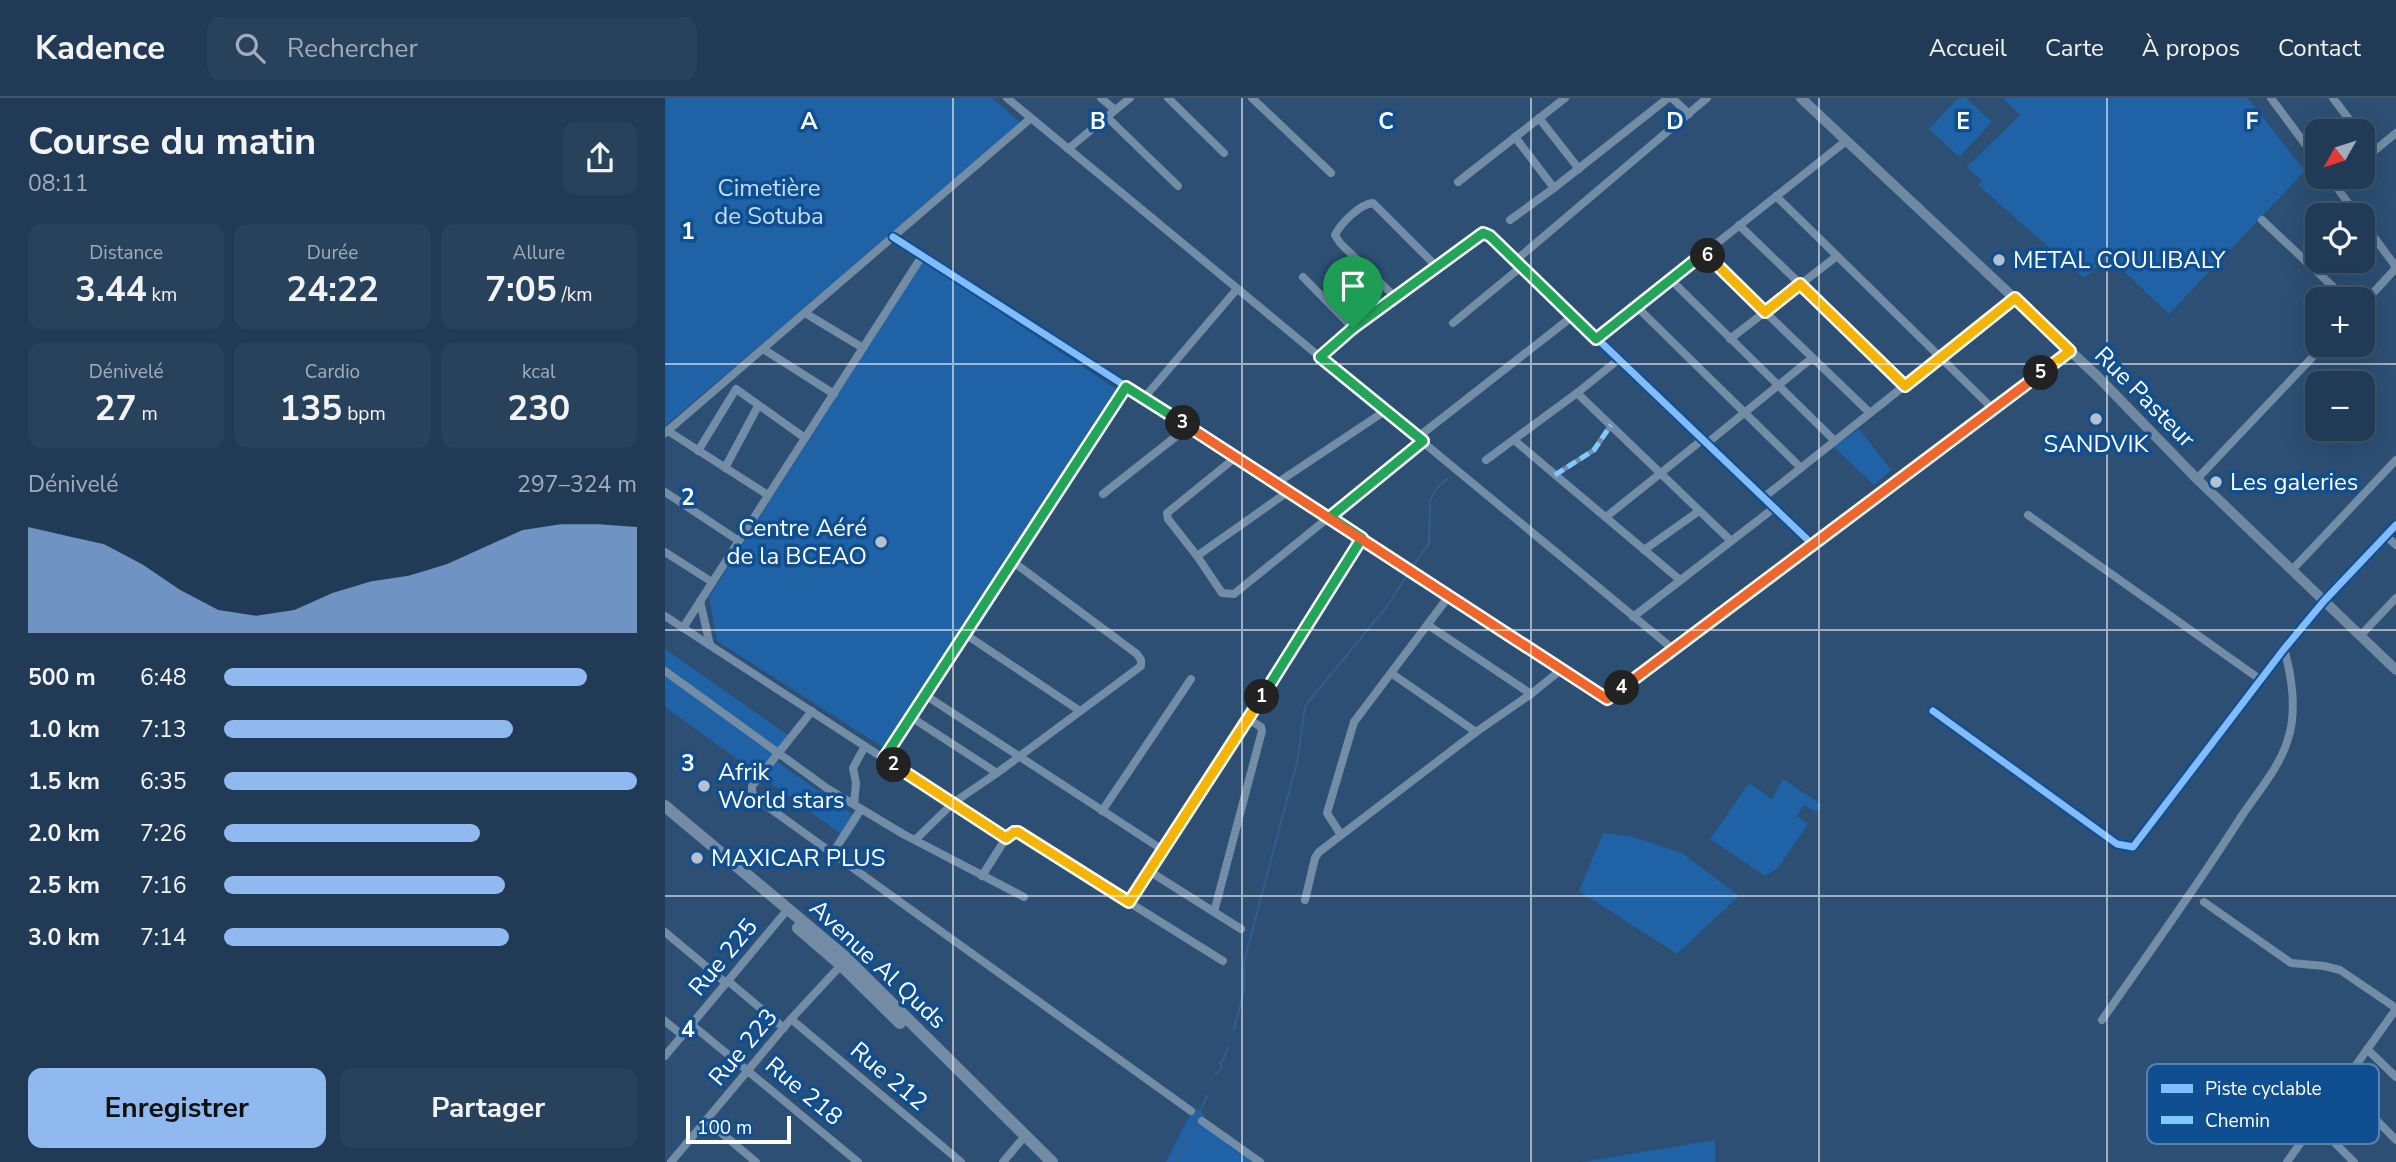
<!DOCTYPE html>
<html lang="fr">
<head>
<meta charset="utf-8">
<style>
  body { margin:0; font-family:"Nunito Sans",sans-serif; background:#29425c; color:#f1f3f6; height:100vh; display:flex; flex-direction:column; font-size:26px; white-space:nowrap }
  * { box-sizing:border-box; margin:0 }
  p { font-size:23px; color:#a2adb9 }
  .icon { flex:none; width:38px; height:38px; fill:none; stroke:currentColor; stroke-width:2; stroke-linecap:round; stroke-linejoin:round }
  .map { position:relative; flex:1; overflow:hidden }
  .drawer { display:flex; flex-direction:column; background:#213b56; width:665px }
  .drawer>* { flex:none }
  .needle { width:46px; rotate:231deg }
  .tools { position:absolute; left:1640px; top:21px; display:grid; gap:14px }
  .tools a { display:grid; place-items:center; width:70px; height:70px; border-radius:14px; background:#213b56; box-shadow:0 7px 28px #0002,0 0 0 2px #3e556c; font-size:35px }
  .scale { position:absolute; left:21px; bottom:18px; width:105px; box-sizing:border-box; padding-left:7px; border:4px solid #fff; border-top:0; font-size:19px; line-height:24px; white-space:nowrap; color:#fff; -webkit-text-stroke:5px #0f4e90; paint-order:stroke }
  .pin { position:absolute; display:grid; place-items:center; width:60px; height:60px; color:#fff; margin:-72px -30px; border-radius:50% 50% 50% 0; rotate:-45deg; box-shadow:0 0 7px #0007 }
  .pin .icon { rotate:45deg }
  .km { position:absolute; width:35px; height:35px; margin:-18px; border-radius:50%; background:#222; color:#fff; font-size:19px; line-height:35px; text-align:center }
  .round { display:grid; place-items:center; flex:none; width:74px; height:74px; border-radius:14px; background:#29425c }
  .overview { display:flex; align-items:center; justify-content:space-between; height:119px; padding:0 28px }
  h1 { font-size:38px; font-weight:700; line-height:52px }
  .figures { display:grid; grid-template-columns:repeat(3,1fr); gap:10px; height:119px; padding:7px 28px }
  .figures div { display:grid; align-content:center; border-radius:14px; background:#29425c; text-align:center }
  .figures b { font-size:35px; font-weight:700 }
  .figures small { font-size:19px; font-weight:400 }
  .figures p { font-size:19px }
  .chart { height:196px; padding:14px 28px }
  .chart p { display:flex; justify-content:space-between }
  .chart svg { width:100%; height:126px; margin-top:7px; fill:#90b9f0; opacity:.7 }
  .primary-button { display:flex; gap:14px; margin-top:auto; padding:14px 28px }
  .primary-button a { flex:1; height:80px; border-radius:14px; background:#90b9f0; color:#111; font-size:28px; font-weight:700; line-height:80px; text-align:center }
  .primary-button a+a { background:#29425c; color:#f1f3f6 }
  ul { padding:0 28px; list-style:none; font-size:23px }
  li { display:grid; grid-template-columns:112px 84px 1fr; align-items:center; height:52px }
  li i { height:18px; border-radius:9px; background:#90b9f0 }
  header { display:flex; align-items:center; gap:42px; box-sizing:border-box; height:98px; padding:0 35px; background:#213b56; border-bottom:2px solid #3e556c }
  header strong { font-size:33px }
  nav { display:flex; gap:38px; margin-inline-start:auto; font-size:24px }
  .search { width:490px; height:63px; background:#29425c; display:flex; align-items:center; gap:18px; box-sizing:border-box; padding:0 24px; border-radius:14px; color:#a2adb9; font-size:26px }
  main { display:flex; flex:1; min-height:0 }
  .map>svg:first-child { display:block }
  .green { fill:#1f63a6 }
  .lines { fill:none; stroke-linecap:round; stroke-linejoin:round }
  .stream { stroke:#315e8d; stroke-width:2 }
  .pedestrian { stroke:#738da6; stroke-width:5 }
  .minor { stroke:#738da6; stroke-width:8 }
  .secondary { stroke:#7089a3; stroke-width:10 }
  .primary { stroke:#738ba5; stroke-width:12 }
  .quiet { stroke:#80caff; stroke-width:5; stroke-dasharray:10 5; stroke-linecap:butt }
  .cycleway-casing { stroke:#0f4e90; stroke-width:11 }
  .cycleway { stroke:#80bcff; stroke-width:7 }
  .split-1-casing { stroke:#fff; stroke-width:14 }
  .split-2-casing { stroke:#fff; stroke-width:14 }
  .split-3-casing { stroke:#fff; stroke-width:14 }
  .split-4-casing { stroke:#fff; stroke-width:14 }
  .split-5-casing { stroke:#fff; stroke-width:14 }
  .split-6-casing { stroke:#fff; stroke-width:14 }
  .split-7-casing { stroke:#fff; stroke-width:14 }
  .split-1 { stroke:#22a559; stroke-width:9 }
  .split-2 { stroke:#f5b400; stroke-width:9 }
  .split-3 { stroke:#22a559; stroke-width:9 }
  .split-4 { stroke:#f0652b; stroke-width:9 }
  .split-5 { stroke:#f0652b; stroke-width:9 }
  .split-6 { stroke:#f5b400; stroke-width:9 }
  .split-7 { stroke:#22a559; stroke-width:9 }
  .grid { fill:none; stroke:#fff; stroke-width:2; stroke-opacity:0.55 }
  .poi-dot { fill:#b5c1ce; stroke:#0f4e90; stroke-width:2.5 }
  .labels { text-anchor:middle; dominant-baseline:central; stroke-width:7; stroke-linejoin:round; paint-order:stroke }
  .park-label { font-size:24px; fill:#bfdffe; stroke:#0f4e90 }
  .poi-label { font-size:24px; fill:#fff; stroke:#0f4e90; text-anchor:start }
  .street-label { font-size:24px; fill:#fff; stroke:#0f4e90 }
  .key { fill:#0f4e90; stroke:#5783b1; stroke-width:2 }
  .key-label { font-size:19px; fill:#fff }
  .grid-label { font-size:23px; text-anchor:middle; font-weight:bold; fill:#fff; stroke:#0f4e90; stroke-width:7; stroke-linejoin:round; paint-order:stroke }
</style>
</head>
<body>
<header>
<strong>Kadence</strong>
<div class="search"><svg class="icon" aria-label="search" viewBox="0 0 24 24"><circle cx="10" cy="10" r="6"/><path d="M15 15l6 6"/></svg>Rechercher</div>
<nav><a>Accueil</a><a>Carte</a><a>À propos</a><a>Contact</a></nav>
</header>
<main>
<section class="drawer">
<div class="overview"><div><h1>Course du matin</h1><p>08:11</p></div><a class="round"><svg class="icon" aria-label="share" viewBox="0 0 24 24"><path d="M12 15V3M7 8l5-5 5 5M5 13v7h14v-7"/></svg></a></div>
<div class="figures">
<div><p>Distance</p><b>3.44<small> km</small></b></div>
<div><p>Durée</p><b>24:22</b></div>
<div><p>Allure</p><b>7:05<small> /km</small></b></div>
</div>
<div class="figures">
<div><p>Dénivelé</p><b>27<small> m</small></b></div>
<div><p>Cardio</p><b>135<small> bpm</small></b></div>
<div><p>kcal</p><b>230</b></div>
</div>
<div class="chart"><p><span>Dénivelé</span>297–324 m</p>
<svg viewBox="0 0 160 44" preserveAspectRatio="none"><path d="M0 44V7L10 10L20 13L30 20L40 29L50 36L60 38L70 36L80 30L90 26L100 24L110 20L120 14L130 8L140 6L150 6L160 7V44z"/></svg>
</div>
<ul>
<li><b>500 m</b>6:48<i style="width:88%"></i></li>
<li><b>1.0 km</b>7:13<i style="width:70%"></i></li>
<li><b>1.5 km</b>6:35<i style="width:100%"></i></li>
<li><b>2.0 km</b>7:26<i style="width:62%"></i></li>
<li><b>2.5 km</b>7:16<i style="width:68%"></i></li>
<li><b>3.0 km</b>7:14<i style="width:69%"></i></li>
</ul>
<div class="primary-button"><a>Enregistrer</a><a>Partager</a></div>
</section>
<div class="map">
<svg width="1731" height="1064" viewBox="0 0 1731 1064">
  <rect width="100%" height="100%" fill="#2c4f73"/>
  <!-- green -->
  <g class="green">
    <path d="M0 0H327L356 25 0 328Z"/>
    <path d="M1293 0H1301L1327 24 1294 59 1264 31Z"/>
    <path d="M1338 0H1583L1640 73 1504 216 1444 159 1419 180 1313 87 1317 83 1302 69 1355 17Z"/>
    <path d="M258 163 451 291 219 650 52 543 44 499Z"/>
    <path d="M1194 331 1226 372 1209 387 1169 349Z"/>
    <path d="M0 551 123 637 107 660 195 722 183 741 0 609Z"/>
    <path d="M1118 681 1157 707 1151 714 1139 707 1132 718 1143 726 1113 770 1100 778 1045 741 1084 685 1107 701Z"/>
    <path d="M938 735 969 739 1017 755 1074 798 1012 856 914 793Z"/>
    <path d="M529 1009 540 1017 536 1026 589 1064H501Z"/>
    <path d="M1050 1042V1064H917Z"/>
  </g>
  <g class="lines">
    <!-- stream -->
    <g class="stream">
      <path d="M748 468 764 445 765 402 773 389 782 381"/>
      <path d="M569 931 579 893V864L633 660 640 608 723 507 743 476"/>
      <path d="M550 976 557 971 555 964 558 963 563 949"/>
      <path d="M512 1064 542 998"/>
    </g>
    <!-- pedestrian -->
    <path class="pedestrian" d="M890 377 929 352 946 327"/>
    <!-- minor -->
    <g class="minor">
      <path d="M342 0 1008 551"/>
      <path d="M436 0 450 12"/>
      <path d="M503 0 559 55"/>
      <path d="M587 0 666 75"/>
      <path d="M1007 0 1024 16"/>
      <path d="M1606 0 1652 62"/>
      <path d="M1668 0 1693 33"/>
      <path d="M442 19 513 88"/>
      <path d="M874 20 914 71"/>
      <path d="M850 39 889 90"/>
      <path d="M1698 39 1708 53"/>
      <path d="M403 51 465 0"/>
      <path d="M1698 62 1731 35"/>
      <path d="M1664 79 1692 117"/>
      <path d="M793 84 900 0"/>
      <path d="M1111 98 1327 310"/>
      <path d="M845 122 889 90 1003 0"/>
      <path d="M1597 122 1681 201"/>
      <path d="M1698 124 1731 169"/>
      <path d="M1074 127 1240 287"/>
      <path d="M228 139 612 385 942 601 1405 253"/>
      <path d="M1039 155 1205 315"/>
      <path d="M850 163 1042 0"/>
      <path d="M638 179 688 230"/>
      <path d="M1006 182 1170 343"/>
      <path d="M730 199 675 145 670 137C676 125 695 106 708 105L772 169"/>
      <path d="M1698 206 1731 170"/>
      <path d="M972 209 1136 370"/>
      <path d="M140 215 198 250"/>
      <path d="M788 225 856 169"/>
      <path d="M931 241 1181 43"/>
      <path d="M1065 241 1172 158"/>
      <path d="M98 251 169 296"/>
      <path d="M655 259 688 230 818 135 826 139 1147 446"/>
      <path d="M912 295 1066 443"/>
      <path d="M479 300 572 191"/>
      <path d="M3 333 103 397"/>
      <path d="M0 335 366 20"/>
      <path d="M753 339 908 218"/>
      <path d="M849 342 1015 482"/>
      <path d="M1041 346 1147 260"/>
      <path d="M33 353 71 291 140 340"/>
      <path d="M571 359 502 415 503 421 532 458 557 495 569 496 758 343"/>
      <path d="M821 362 912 295 953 262"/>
      <path d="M60 370 93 308"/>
      <path d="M1532 381 1659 247"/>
      <path d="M612 385 720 313"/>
      <path d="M0 394 74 443"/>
      <path d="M438 396 523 329"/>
      <path d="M1098 400 1350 200"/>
      <path d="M1363 417 1596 582"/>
      <path d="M941 419 1037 342"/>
      <path d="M1721 438 1731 447"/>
      <path d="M979 452 1034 413"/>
      <path d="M0 454 47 484"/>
      <path d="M532 458 624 393"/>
      <path d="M1627 472 1731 362"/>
      <path d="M35 503 45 547"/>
      <path d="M0 518 341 740"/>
      <path d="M968 519 1109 410"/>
      <path d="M763 527 866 596 897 571"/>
      <path d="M18 530 257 158"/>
      <path d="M300 536 415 613"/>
      <path d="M1695 538 1731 500"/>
      <path d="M0 573 163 691 238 736 359 799"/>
      <path d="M726 575 811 634 866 596"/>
      <path d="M260 597 498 752"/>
      <path d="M147 613 87 688V694L92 701 526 1013"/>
      <path d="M1268 613 1452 746 1468 749 1619 551 1659 503 1731 427"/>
      <path d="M246 619 332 675"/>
      <path d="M219 660 461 289"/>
      <path d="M189 706 191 685 188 670 200 648"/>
      <path d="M437 713 526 581"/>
      <path d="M676 737 662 715 689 624 784 498"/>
      <path d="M250 742 288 705 332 675 476 568V562L472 556 347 463"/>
      <path d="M167 756 196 711"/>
      <path d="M484 773 576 831"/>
      <path d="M317 778 341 740 349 734 353 735 558 863"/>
      <path d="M640 802 650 760 654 754 811 634"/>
      <path d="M464 804 697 440"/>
      <path d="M1539 804 1626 865 1659 868 1675 872 1731 910"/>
      <path d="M549 814 597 633 596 629 583 621"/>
      <path d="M0 834 61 885"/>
      <path d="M63 883 119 930"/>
      <path d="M126 921 296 1064"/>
      <path d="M1437 922C1484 855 1532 788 1576 719 1592 695 1615 669 1623 641 1632 614 1627 578 1619 551"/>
      <path d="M0 923 17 937"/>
      <path d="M26 926 193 1064"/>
      <path d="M1702 951 1731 979"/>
      <path d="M0 958 118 817"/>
      <path d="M1677 987 1731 1042"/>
      <path d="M41 1022 91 1064"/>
      <path d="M537 1023 595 1064"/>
      <path d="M1650 1025 1689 1064"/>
      <path d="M6 1064 126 921 178 865"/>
      <path d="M338 1064 360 1038"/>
      <path d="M1622 1064 1731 911"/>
    </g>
    <!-- secondary -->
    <path class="secondary" d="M1136 0 1432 278 1532 381 1731 572"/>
    <!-- primary -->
    <g class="primary">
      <path d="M0 708 179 858 387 1064"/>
      <path d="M133 830 176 867 235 925"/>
    </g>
    <!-- quiet -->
    <path class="quiet" d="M890 377 929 352 946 327"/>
    <defs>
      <g id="cycleway">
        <path d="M228 139 612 385 942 601 1405 253"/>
        <path d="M655 259 688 230 818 135 826 139 1147 446"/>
        <path d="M1268 613 1452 746 1468 749 1619 551 1659 503 1731 427"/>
      </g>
    </defs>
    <!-- cycleway casing -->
    <use href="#cycleway" class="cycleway-casing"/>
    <!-- cycleway -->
    <use href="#cycleway" class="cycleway"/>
  </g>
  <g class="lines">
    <defs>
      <path id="split-1" d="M597 599 697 440 665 419 758 343 655 259 688 230"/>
      <path id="split-2" d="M229 667 341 740 349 734H353L464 804 597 599"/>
      <path id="split-3" d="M229 667 219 660 461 289 518 325"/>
      <path id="split-4" d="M518 325 942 601 957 590"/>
      <path id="split-5" d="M957 590 1376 275"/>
      <path id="split-6" d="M1043 158 1100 214 1135 186 1240 288 1350 200 1405 253 1376 275"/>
      <path id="split-7" d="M688 230 818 135 825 138 931 241 1039 155 1043 158"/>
    </defs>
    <!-- split-1 casing -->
    <use href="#split-1" class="split-1-casing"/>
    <!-- split-2 casing -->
    <use href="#split-2" class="split-2-casing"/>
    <!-- split-3 casing -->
    <use href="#split-3" class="split-3-casing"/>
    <!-- split-4 casing -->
    <use href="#split-4" class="split-4-casing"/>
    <!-- split-5 casing -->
    <use href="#split-5" class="split-5-casing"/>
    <!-- split-6 casing -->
    <use href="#split-6" class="split-6-casing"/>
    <!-- split-7 casing -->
    <use href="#split-7" class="split-7-casing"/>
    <!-- split-1 -->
    <use href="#split-1" class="split-1"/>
    <!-- split-2 -->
    <use href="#split-2" class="split-2"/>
    <!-- split-3 -->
    <use href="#split-3" class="split-3"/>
    <!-- split-4 -->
    <use href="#split-4" class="split-4"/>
    <!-- split-5 -->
    <use href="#split-5" class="split-5"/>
    <!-- split-6 -->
    <use href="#split-6" class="split-6"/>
    <!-- split-7 -->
    <use href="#split-7" class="split-7"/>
  </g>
  <!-- grid -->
  <path class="grid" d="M288 0V1064M577 0V1064M866 0V1064M1154 0V1064M1442 0V1064M0 266H1731M0 532H1731M0 798H1731"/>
  <!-- markers -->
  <g class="poi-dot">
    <circle cx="1334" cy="162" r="7"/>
    <circle cx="1431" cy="321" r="7"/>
    <circle cx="1551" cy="384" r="7"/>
    <circle cx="216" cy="444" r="7"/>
    <circle cx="39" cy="688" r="7"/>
    <circle cx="32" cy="760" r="7"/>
  </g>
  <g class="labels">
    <!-- park labels -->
    <g class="park-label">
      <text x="104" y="90">Cimetière<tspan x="104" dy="28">de Sotuba</tspan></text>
    </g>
    <!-- poi labels -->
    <g class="poi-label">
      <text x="1348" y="162">METAL COULIBALY</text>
      <text x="1431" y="346" text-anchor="middle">SANDVIK</text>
      <text x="1565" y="384">Les galeries</text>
      <text x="202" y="430" text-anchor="end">Centre Aéré<tspan x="202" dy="28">de la BCEAO</tspan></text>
      <text x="53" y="674">Afrik<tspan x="53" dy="28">World stars</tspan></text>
      <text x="46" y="760">MAXICAR PLUS</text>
    </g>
    <!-- street labels -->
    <g class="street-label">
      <text transform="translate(1480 299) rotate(45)">Rue Pasteur</text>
      <text transform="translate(58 859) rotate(-50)">Rue 225</text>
      <text transform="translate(213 866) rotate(43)">Avenue Al Quds</text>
      <text transform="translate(78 949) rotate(-50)">Rue 223</text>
      <text transform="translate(224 978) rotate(40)">Rue 212</text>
      <text transform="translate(139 993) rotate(40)">Rue 218</text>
    </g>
  </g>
  <!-- legend -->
  <rect x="1482" y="966" width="232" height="80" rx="10" class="key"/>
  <rect x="1496" y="986" width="32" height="9" fill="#80bcff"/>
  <rect x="1496" y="1018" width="32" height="8" fill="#80caff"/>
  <g class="key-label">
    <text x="1540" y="997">Piste cyclable</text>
    <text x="1540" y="1029">Chemin</text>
  </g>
  <g class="grid-label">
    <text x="144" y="31">A</text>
    <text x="433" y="31">B</text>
    <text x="721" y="31">C</text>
    <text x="1010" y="31">D</text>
    <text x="1298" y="31">E</text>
    <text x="1587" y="31">F</text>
    <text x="23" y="141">1</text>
    <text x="23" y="407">2</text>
    <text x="23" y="673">3</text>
    <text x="23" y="939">4</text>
  </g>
</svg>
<div class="tools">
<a><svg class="needle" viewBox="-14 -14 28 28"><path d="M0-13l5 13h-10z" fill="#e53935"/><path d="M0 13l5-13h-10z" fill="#a2adb9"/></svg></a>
<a><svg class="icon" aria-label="locate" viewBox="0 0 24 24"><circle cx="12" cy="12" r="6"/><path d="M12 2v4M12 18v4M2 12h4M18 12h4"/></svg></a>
<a>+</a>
<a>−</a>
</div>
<div class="scale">100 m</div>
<div class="pin" style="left:688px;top:230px;background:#1e9e55"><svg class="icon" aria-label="arrive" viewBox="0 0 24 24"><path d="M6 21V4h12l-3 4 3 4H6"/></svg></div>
<b class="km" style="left:597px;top:599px">1</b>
<b class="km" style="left:229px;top:667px">2</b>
<b class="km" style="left:518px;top:325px">3</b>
<b class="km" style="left:957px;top:590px">4</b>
<b class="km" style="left:1376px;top:275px">5</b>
<b class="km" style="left:1043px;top:158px">6</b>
</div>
</main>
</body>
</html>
